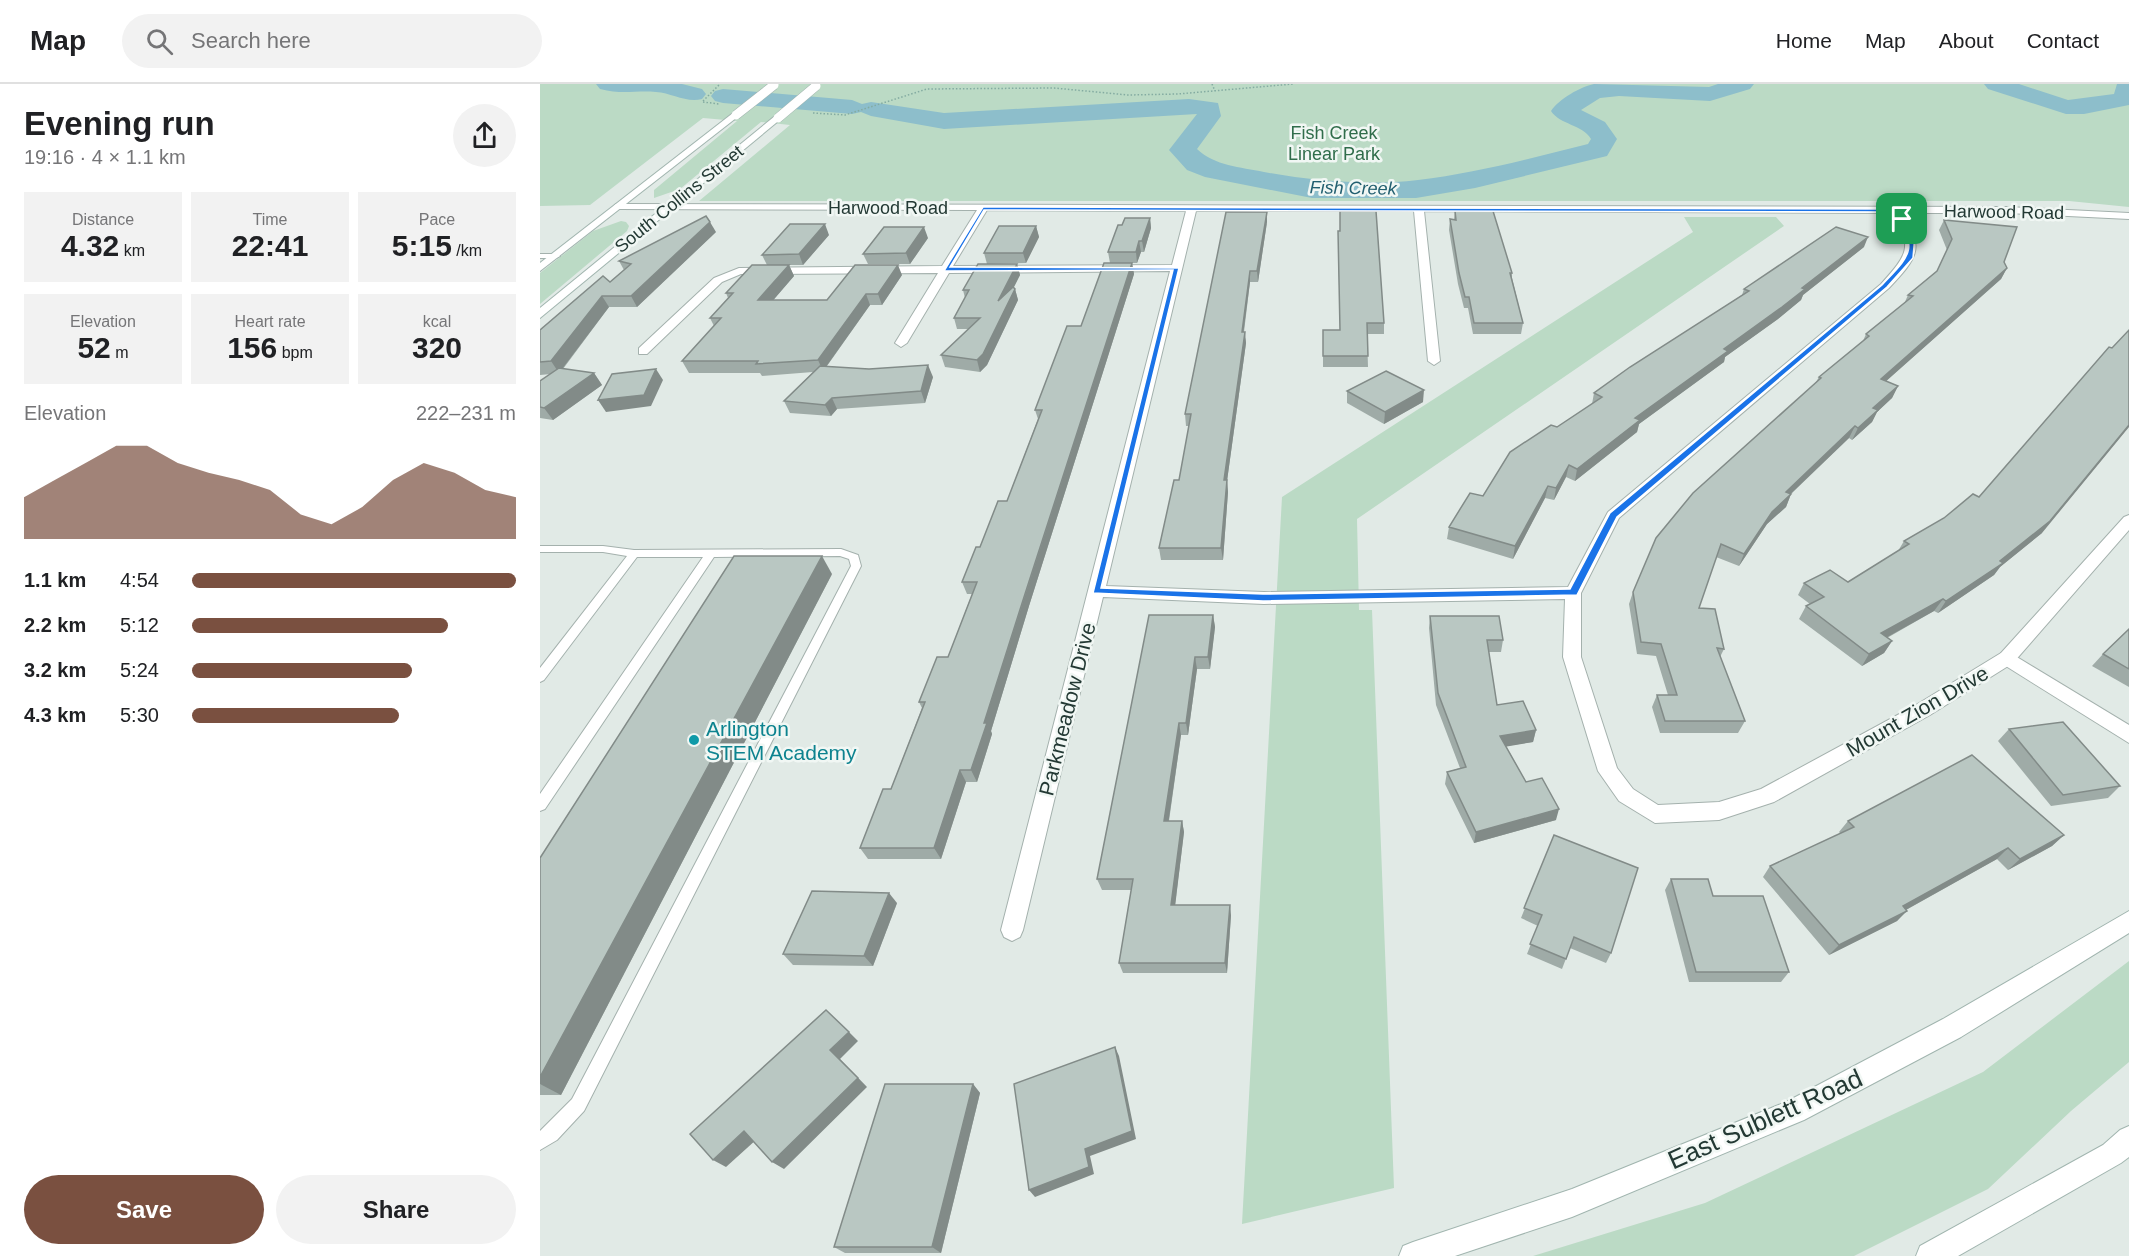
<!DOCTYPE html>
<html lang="en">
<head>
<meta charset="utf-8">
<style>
  body { margin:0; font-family:Helvetica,sans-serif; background:#f2f2f2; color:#202124; height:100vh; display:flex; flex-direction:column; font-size:22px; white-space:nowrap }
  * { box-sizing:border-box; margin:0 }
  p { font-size:20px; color:#757577 }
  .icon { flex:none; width:33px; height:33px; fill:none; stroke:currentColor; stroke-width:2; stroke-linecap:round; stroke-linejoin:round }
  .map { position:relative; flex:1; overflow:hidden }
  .sheet { display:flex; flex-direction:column; background:#fff; width:540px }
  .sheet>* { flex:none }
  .pin { position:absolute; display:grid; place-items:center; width:51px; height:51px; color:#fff; margin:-26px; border-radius:12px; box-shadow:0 3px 9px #0006 }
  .round { display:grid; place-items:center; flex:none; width:63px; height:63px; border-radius:32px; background:#f2f2f2 }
  .overview { display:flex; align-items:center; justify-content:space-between; height:102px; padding:0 24px }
  h1 { font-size:33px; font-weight:600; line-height:45px }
  .stats { display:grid; grid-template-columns:repeat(3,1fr); gap:9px; height:102px; padding:6px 24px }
  .stats div { display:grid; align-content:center; border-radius:0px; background:#f2f2f2; text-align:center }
  .stats b { font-size:30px; font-weight:600 }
  .stats small { font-size:16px; font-weight:400 }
  .stats p { font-size:16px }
  .chart { height:168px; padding:12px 24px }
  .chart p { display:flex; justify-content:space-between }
  .chart svg { width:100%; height:108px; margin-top:6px; fill:#7a5040; opacity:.7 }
  .button { display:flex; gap:12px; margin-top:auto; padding:12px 24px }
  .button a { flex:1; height:69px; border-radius:36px; background:#7a5040; color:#fff; font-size:24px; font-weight:600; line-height:69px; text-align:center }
  .button a+a { background:#f2f2f2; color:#202124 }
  ul { padding:0 24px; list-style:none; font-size:20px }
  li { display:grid; grid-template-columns:96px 72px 1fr; align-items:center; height:45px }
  li i { height:15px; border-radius:8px; background:#7a5040 }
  header { display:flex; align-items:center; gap:36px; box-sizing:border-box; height:84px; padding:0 30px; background:#fff; border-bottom:2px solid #e0e0e0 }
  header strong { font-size:28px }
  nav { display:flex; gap:33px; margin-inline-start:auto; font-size:21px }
  .search { width:420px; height:54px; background:#f2f2f2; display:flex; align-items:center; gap:15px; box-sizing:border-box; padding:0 21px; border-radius:33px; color:#757577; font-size:22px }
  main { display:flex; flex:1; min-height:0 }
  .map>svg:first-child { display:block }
  .green { fill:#bbdac5 }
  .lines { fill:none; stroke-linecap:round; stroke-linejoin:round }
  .river { fill:#8dbecb; fill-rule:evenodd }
  .service-casing { stroke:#a4b1ad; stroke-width:2 }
  .minor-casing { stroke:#a4b1ad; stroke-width:2 }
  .tertiary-casing { stroke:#a4b1ad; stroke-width:2 }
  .secondary-casing { stroke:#a1b5af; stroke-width:2 }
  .path { stroke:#83aba1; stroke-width:1.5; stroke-dasharray:1.5 2; stroke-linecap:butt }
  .service { fill:#fff; fill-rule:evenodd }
  .minor { fill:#fff; fill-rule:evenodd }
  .tertiary { fill:#fff; fill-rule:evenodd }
  .secondary { fill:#fff; fill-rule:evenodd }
  .secondary-bridge-casing { stroke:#a1b5af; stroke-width:10; stroke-linecap:butt }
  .secondary-bridge { stroke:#fff; stroke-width:9 }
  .wall { fill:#9faba7 }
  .shaded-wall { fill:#828b88 }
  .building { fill:#b9c7c2; stroke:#828b88; stroke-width:1.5 }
  .route { fill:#1a73e8; stroke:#fff; stroke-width:1.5; fill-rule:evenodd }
  .culture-dot { fill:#0f9aa8; stroke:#f1f7f4; stroke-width:2 }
  .labels { text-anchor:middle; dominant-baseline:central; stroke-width:5; stroke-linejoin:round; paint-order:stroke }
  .far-park-label { font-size:18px; fill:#306d4b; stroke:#f1f7f4 }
  .far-water-label { font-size:18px; font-style:italic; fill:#225f70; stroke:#f1f7f4 }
  .far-street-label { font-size:18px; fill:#233934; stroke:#f1f7f4 }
  .street-label { font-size:21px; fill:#233934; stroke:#f1f7f4 }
  .culture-label { font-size:21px; fill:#0d838f; stroke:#f1f7f4; text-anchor:start }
  .near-street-label { font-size:26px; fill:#233934; stroke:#f1f7f4 }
</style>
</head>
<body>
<header>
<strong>Map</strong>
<div class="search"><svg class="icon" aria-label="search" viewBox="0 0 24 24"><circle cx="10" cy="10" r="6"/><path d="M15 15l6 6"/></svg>Search here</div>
<nav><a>Home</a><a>Map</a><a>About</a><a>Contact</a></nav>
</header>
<main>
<section class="sheet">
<div class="overview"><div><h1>Evening run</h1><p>19:16 · 4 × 1.1 km</p></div><a class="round"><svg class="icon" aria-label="share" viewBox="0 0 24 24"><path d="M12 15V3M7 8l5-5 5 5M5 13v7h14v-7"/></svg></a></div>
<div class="stats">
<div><p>Distance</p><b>4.32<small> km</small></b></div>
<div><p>Time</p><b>22:41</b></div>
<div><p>Pace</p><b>5:15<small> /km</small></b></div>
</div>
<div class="stats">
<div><p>Elevation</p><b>52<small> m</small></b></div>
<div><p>Heart rate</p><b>156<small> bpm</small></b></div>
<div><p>kcal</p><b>320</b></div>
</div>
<div class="chart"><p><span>Elevation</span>222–231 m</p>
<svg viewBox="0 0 160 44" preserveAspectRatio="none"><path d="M0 44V27L10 20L20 13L30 6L40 6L50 13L60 17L70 20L80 24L90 34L100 38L110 31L120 20L130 13L140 17L150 24L160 27V44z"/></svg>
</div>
<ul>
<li><b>1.1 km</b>4:54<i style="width:100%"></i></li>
<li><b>2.2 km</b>5:12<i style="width:79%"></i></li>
<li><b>3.2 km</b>5:24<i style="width:68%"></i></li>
<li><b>4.3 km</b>5:30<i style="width:64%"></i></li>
</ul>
<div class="button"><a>Save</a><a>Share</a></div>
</section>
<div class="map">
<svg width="1589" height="1172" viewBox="0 0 1589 1172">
  <rect width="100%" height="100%" fill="#e1eae6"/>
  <!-- green -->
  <g class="green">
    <path d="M0 0H1589V123L1529 117H159L250 41 221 38 140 105 114 114V106L197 37 163 34 50 121 0 122Z"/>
    <path d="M1144 133H1236L1244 142 817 435 819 526H832L854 1104 702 1140 742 413 1153 148Z"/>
    <path d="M81 137 86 138 89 142 87 147 0 220V189L53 147Z"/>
    <path d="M1589 877V978L1531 1027 1448 1105 1314 1172H993L1165 1119 1443 988Z"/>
  </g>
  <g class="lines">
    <!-- river -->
    <g class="river">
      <path d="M56 0H142L162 5 166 10 162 15C146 19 132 9 116 8 96 6 83 11 60 5Z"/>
      <path d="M1054 0 1169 3 1178 0H1214L1210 5 1170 17 1079 12 1060 14 1041 26 1065 38 1077 55 1067 72 935 104 876 114H772L665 93 647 86 629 66 657 30 404 45 331 32 321 28 312 30 183 19 175 17 171 12 175 7 183 5 312 16 322 20 331 18 404 29 649 15 678 19 681 32 657 65C675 82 700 83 724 88 773 97 829 102 878 96 936 89 992 74 1048 60L1051 55C1042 40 1020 41 1011 27 1019 15 1040 3 1054 0Z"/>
      <path d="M1444 0H1479L1528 16 1574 10 1577 0H1589V21L1544 30H1526L1448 5Z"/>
    </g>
    <defs>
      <g id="service">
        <path d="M0 170H16L20 172 16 174H0Z"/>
        <path d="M0 462H63L94 466 301 465 318 471 321 482 44 1027 17 1056 0 1066V1047L32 1015 311 482 309 475 300 472 174 473 5 725 0 727V710L163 473H97L4 596 0 598V584L87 472 63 468H0Z"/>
      </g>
      <path id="minor" d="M76 120 1466 123 1589 129V135L1466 129H1362C1386 165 1376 175 1349 204L1079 434 1041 509V573L1077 684 1093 705 1118 721 1179 718 1221 705 1376 621 1461 569 1584 433 1589 431V446L1473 579 1390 631 1234 718 1179 736 1115 739 1079 717 1058 687 1023 573 1025 515 724 520 563 513 483 846 480 853 472 857 464 853 461 846 630 187 409 189 367 259 361 263 355 259 398 189 201 190 182 198 107 270H99V264L174 194 199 184 402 182 437 126 79 125 74 122ZM447 126 646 127 632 181 413 182ZM656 127H874L888 277 894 281 900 277 884 127 1352 129C1374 163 1367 171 1341 200L1068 428 1028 503 724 508 566 502Z"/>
      <path id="tertiary" d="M1467 567 1589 641V659L1461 579 1458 574 1461 569Z"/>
      <g id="secondary">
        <path d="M193 29 200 31 0 187V179Z"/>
        <path d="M235 32 242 34 0 234V224Z"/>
        <path d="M1589 827V849L1421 953 1264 1036 1032 1133 915 1172H859L863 1162 873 1158 1032 1105 1246 1018 1403 935Z"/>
        <path d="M1589 1042V1073L1581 1079 1418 1172H1376L1380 1162 1563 1061 1580 1046Z"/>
      </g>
    </defs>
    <!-- service casing -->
    <use href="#service" class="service-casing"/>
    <!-- minor casing -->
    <use href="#minor" class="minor-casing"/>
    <!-- tertiary casing -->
    <use href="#tertiary" class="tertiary-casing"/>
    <!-- secondary casing -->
    <use href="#secondary" class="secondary-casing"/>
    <!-- path -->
    <g class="path">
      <path d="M672 0 675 7"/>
      <path d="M163 17 180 0"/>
      <path d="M163 18 179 20"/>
      <path d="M273 29 305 31 387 5 514 4 588 11 638 10 753 0"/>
    </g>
    <!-- service -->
    <use href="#service" class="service"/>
    <!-- minor -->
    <use href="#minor" class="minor"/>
    <!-- tertiary -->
    <use href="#tertiary" class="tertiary"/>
    <!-- secondary -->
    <use href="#secondary" class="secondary"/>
    <defs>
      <g id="secondary-bridge">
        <path d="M196 31 234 1"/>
        <path d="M238 34 276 2"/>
      </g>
    </defs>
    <!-- secondary-bridge casing -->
    <use href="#secondary-bridge" class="secondary-bridge-casing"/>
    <!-- secondary-bridge -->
    <use href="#secondary-bridge" class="secondary-bridge"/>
  </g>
  <!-- wall -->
  <g class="wall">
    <path d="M915 127 972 189V194L983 239 981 250H933L928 224H924L918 200 909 146 910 135H914Z"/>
    <path d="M610 134 611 144 604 168H601L597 179H592L594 190 489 522 451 647 452 650 437 698H426L401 775H328L320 764 351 705 382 624 379 618 408 573 432 510H427L422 498 467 417 498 335 495 326 541 242 570 179 568 168 582 141Z"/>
    <path d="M1404 136 1464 178 1467 184 1461 195 1346 297 1358 302 1352 314 1337 328 1332 338 1312 356 1309 354 1251 410 1246 423 1227 440 1199 482 1176 473 1159 524 1184 565 1180 573 1205 637 1198 649H1120L1112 623 1117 611H1128L1116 572 1097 570 1089 520 1093 508 1276 298 1279 293 1323 257 1326 250 1364 220 1368 211 1397 187 1407 166 1399 146Z"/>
    <path d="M727 138 718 198H710L704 248 706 259 687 397 688 408 683 476H621L619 464 639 396 649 342H646L645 330Z"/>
    <path d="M496 142 499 153 486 179 447 180 444 169Z"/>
    <path d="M176 148 97 223H69L23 285 54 289 62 301 13 336 0 334V297L11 290 0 291V246L70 198 84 186 79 177Z"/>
    <path d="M289 151 263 181H249L254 192 233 216H287L362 191 342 221H330L287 282 393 293 385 319 297 325 291 332 250 329 244 317 273 288 222 292 220 289H149L142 277 174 242 170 234 188 214 186 209 227 181 222 171Z"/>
    <path d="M388 154 370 180H328L323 170Z"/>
    <path d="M798 158 844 239V250H827L828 283H783V246H800Z"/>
    <path d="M1324 163 1263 211 1261 216 1238 235 1185 273 1184 278 1099 340 1097 348 1035 397 1026 393 1014 416 1005 414 973 475 907 455 909 443 943 412 1017 343 1052 320 1054 309 1202 211 1204 205Z"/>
    <path d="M477 180 480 191 474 203 475 205 478 216 447 281 440 288 405 283 401 271 429 245H417L414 234 425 214 423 206Z"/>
    <path d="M807 307 883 318 844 340 807 319Z"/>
    <path d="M1502 449 1460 483 1454 491 1398 529 1394 527 1347 554 1352 557 1344 569 1322 582 1259 535 1266 522 1270 520 1258 511 1264 499 1308 498 1358 467 1364 457Z"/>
    <path d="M292 490 21 1011H0V774Z"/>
    <path d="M673 531 675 543 670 585H657L648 651H641L629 737H642L644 748 635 821 691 831 687 889H583L579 879 591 806H562L557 795Z"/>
    <path d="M890 532 963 556 961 568H949L957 621 996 646 993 658 966 662 986 698 1016 736 934 759 905 700 907 688 920 684 896 621 889 544Z"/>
    <path d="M1589 545V603L1552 582 1563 570Z"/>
    <path d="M1469 645 1580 702 1568 714 1511 722 1458 657Z"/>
    <path d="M1308 737 1524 751 1512 762 1468 786 1457 775 1366 826 1357 837 1289 871 1223 793 1230 782 1301 750 1299 748Z"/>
    <path d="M1014 751 1071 869 1066 879 1030 864 1022 885 987 870 998 842 981 834Z"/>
    <path d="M1131 795 1173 812 1249 888 1241 898H1149L1125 806Z"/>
    <path d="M357 819 333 882 253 881 243 870Z"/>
    <path d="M433 1000 440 1009 401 1169H305L294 1163Z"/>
  </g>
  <!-- shaded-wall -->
  <g class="shaded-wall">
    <path d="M727 128V138L718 198 717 187Z"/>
    <path d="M610 134 611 144 604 168 602 157Z"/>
    <path d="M170 138 176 148 97 223 91 212Z"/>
    <path d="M285 140 289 151 263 181 259 170Z"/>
    <path d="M496 142 499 153 486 179 483 169Z"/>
    <path d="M384 143 388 154 370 180 366 169Z"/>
    <path d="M1328 153 1324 163 1263 211 1261 216 1238 235 1185 273 1184 278 1099 340 1097 348 1035 397 1037 385 1095 334 1184 265Z"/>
    <path d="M599 157 601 168 597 179 596 168Z"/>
    <path d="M592 179 594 190 489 522 451 647 452 650 437 698 431 686 444 639Z"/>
    <path d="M477 180 480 191 461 228 458 217Z"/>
    <path d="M249 181 254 192 224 227 218 216Z"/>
    <path d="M358 181 362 191 342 221 338 210Z"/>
    <path d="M1467 184 1461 195 1335 307 1341 295Z"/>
    <path d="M710 187V198L702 259V248Z"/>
    <path d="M475 205 478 216 447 281 440 288 437 276Z"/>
    <path d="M326 210 330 221 283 287 278 276Z"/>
    <path d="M62 212 69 223 19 289 11 277Z"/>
    <path d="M705 248 706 259 687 397 688 408 683 476 681 464 684 396Z"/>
    <path d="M388 281 393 293 385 319 381 307Z"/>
    <path d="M116 285 123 296 111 322 66 328 58 316Z"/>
    <path d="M54 289 62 301 13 336 4 324Z"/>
    <path d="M1358 302 1352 314 1337 328 1332 338 1312 356 1318 344 1333 324Z"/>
    <path d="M884 306 883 318 844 340 845 328Z"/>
    <path d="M292 314 297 325 291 332 285 321Z"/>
    <path d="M1589 341V343L1502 449 1460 483 1454 491 1398 529 1406 517 1460 477Z"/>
    <path d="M1315 342 1309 354 1240 420 1246 408Z"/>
    <path d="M1029 381 1026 393 1014 416 1016 404Z"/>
    <path d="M1008 402 1005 414 973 475 975 462Z"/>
    <path d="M1251 410 1246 423 1227 440 1199 482 1204 470 1232 428Z"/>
    <path d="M282 472 292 490 21 1011 0 1000V993Z"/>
    <path d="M1403 515 1394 527 1333 561 1341 549Z"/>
    <path d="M673 531 675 543 670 585 668 573Z"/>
    <path d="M1352 557 1344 569 1322 582 1329 570Z"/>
    <path d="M655 573 657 585 648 651 646 639Z"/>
    <path d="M639 639 641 651 627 748 624 737Z"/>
    <path d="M996 646 993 658 958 664 960 652Z"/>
    <path d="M420 686 426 698 401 775 394 764Z"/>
    <path d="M1019 725 1016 736 934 759 936 748Z"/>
    <path d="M642 737 644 748 634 831 631 821Z"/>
    <path d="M1524 751 1512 762 1468 786 1480 775Z"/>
    <path d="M1468 764 1457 775 1353 833 1363 822Z"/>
    <path d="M349 809 357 819 333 882 324 872Z"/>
    <path d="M690 821 691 831 687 889 685 879Z"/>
    <path d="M1367 827 1357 837 1289 871 1299 861Z"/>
    <path d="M309 948 318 957 300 975 327 1003 244 1085 232 1078 290 966Z"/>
    <path d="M575 963 579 972 596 1055 550 1072 554 1090 495 1113 489 1106 545 1065Z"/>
    <path d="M433 1000 440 1009 401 1169 392 1163Z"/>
    <path d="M204 1047 217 1055 186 1083 173 1076Z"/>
  </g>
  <!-- building -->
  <g class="building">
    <path d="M800 127H836L844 239H827L828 272H783V246H800L798 147H800Z"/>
    <path d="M915 127H953L972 189H970L983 239H934L929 213H925L919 189 910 135 916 136Z"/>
    <path d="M686 128H727L717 187H710L702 248H705L684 396H687L681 464H619L634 396H639L651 330H645Z"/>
    <path d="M166 132 170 138 91 212H62L11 277 0 278V246L63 192 70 198 91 180 79 177Z"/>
    <path d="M585 134H610L602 157H599L596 168H568L578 141H582Z"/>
    <path d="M1404 136 1477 143 1464 178 1467 184 1341 295 1358 302 1333 324 1338 326 1318 344 1315 342 1246 408 1251 410 1232 428 1204 470 1181 460 1159 524 1175 525 1184 565 1177 564 1205 637H1125L1117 611H1137L1121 560 1101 558 1093 508 1116 454 1153 409 1281 294 1279 293 1329 252 1326 250 1373 212 1368 211 1397 187 1412 155Z"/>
    <path d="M250 140H285L259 170 222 171Z"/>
    <path d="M459 142H496L483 169H444Z"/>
    <path d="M344 143H384L366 169 323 170Z"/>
    <path d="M1296 143 1328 153 1262 204 1265 205 1242 223 1184 265 1188 267 1095 334 1100 336 1037 385 1029 381 1016 404 1008 402 975 462 909 443 930 409 943 412 970 368 1011 341 1017 343 1062 313 1054 309 1090 283 1209 207 1204 205Z"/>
    <path d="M564 179H592L485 510 444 639H447L431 686H420L394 764H320L343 705H351L385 618H379L397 573H408L437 498H422L436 463H440L458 417H467L502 326H495L527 242H541Z"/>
    <path d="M438 180H477L458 217 473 203 475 205 443 270 437 276 401 271 440 234H414L429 206H423Z"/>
    <path d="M212 181H249L218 216H287L315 181H358L338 210H326L278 276 216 280 218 277H142L181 234H170L193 209H186Z"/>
    <path d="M1589 246V341L1510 437 1460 477 1463 479 1406 517 1403 515 1341 549 1352 557 1329 570 1266 522 1284 513 1264 499 1290 486 1308 498 1369 460 1364 457 1404 434 1433 410 1439 413 1569 263 1572 264Z"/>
    <path d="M388 281 381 307 292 314 285 321 244 317 280 282 329 285Z"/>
    <path d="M19 284 54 289 4 324 0 323V297Z"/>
    <path d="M116 285 104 311 58 316 72 290Z"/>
    <path d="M846 287 884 306 845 328 807 307Z"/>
    <path d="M194 472H282L0 993V774Z"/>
    <path d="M609 531H673L668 573H655L646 639H639L624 737H642L631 821H690L685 879H579L593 795H557Z"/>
    <path d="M890 532H959L963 556H947L957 621 983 617 996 646 960 652 986 698 1002 694 1019 725 936 748 907 688 926 683 898 609Z"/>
    <path d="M1589 545V585L1563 570Z"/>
    <path d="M1523 638 1580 702 1523 711 1469 645Z"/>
    <path d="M1432 671 1524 751 1480 775 1468 764 1363 822 1367 827 1299 861 1230 782 1314 743 1308 737Z"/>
    <path d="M1014 751 1098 784 1071 869 1034 853 1026 875 990 860 1002 831 984 824Z"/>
    <path d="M1131 795H1168L1173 812H1223L1249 888H1156Z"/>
    <path d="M272 807 349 809 324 872 243 870Z"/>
    <path d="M286 926 309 948 290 966 318 994 232 1078 204 1047 173 1076 150 1050Z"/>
    <path d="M575 963 592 1047 545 1065 549 1083 489 1106 474 1000Z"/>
    <path d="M345 1000H433L392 1163H294Z"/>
  </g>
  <!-- route -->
  <path class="route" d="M443 123 1356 125 1375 150 1373 174 1347 203 1077 433 1037 511 723 517 553 509 633 186 404 187ZM444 126 1355 128C1379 166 1370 171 1342 201L1070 429 1030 505 723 510 561 504 639 184 410 183Z"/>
  <!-- markers -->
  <circle class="culture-dot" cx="154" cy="656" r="6"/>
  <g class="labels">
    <!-- far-park labels -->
    <g class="far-park-label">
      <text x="794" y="49">Fish Creek<tspan x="794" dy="21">Linear Park</tspan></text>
    </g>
    <!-- far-water labels -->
    <g class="far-water-label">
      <text transform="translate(813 104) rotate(1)">Fish Creek</text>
    </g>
    <!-- far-street labels -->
    <g class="far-street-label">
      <text transform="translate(139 115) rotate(-39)">South Collins Street</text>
      <text x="348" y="124">Harwood Road</text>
      <text transform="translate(1464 128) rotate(1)">Harwood Road</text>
    </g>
    <!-- street labels -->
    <g class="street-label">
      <text transform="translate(527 625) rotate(-76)">Parkmeadow Drive</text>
      <text transform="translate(1377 627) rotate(-30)">Mount Zion Drive</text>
    </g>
    <!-- culture labels -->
    <g class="culture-label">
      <text x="166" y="644">Arlington<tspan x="166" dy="24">STEM Academy</tspan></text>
    </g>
    <!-- near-street labels -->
    <g class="near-street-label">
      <text transform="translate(1225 1035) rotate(-24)">East Sublett Road</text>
    </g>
  </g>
</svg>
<div class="pin" style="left:1362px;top:135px;background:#1e9e55"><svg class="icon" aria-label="arrive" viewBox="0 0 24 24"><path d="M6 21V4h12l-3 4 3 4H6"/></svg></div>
</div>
</main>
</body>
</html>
